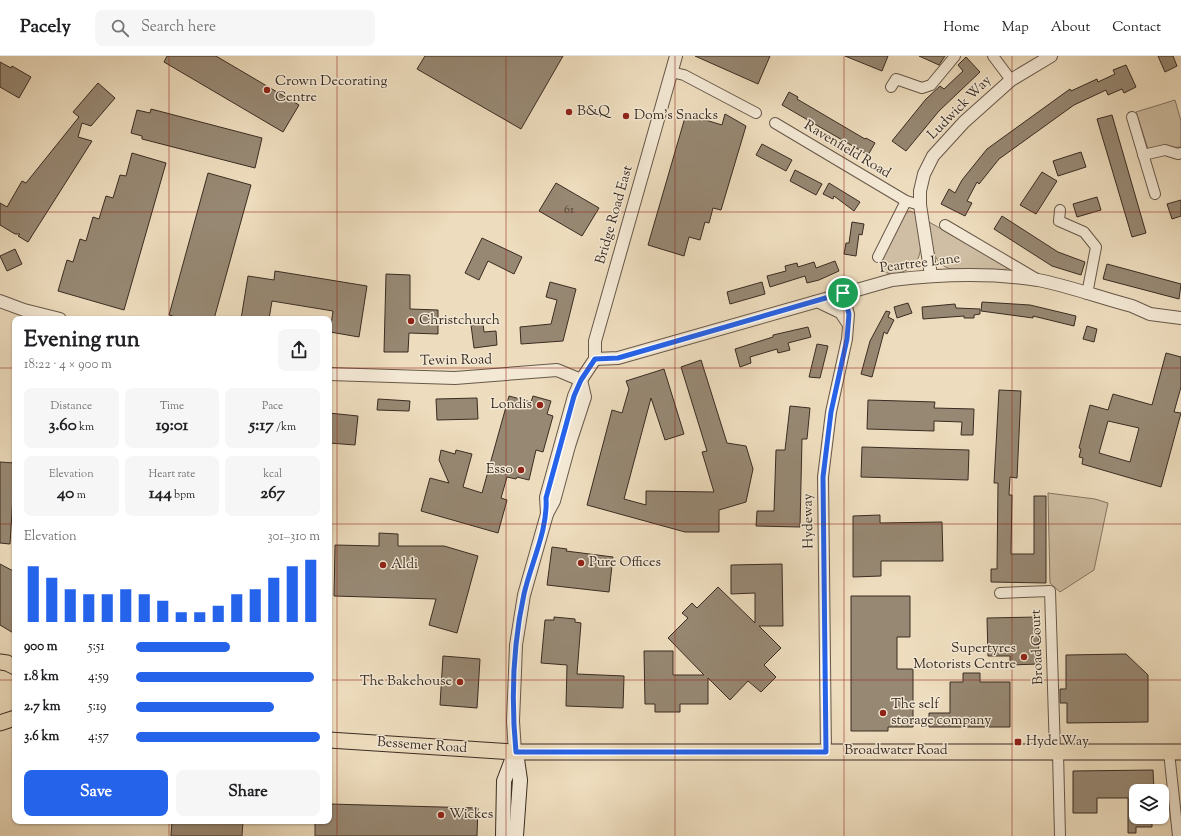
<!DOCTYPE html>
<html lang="en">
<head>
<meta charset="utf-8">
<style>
  body { margin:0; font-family:"Sorts Mill Goudy",serif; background:#f6f6f6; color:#202124; height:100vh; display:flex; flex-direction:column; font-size:15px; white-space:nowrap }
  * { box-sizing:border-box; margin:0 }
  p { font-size:13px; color:#757577 }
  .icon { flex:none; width:22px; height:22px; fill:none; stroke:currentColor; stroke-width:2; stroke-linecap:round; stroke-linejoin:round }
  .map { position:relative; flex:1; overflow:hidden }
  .panel { position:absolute; left:12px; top:260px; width:320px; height:508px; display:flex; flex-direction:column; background:#fff; border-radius:8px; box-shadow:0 1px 3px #0004 }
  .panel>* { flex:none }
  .controls { position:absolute; left:1129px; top:728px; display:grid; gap:8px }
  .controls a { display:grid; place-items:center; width:40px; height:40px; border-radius:8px; background:#fff; box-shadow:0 1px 3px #0004; font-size:20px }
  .pin { position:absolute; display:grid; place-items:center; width:34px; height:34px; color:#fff; margin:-17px; border:2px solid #fff; border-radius:50%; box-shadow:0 1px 4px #0007 }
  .round { display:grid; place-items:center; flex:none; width:42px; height:42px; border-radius:8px; background:#f6f6f6 }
  .overview { display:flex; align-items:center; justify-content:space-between; height:68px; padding:0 12px }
  h1 { font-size:22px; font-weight:700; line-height:30px }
  .figures { display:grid; grid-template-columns:repeat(3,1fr); gap:6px; height:68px; padding:4px 12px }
  .figures div { display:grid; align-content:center; border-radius:8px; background:#f6f6f6; text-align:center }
  .figures b { font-size:17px; font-weight:700 }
  .figures small { font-size:11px; font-weight:400 }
  .figures p { font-size:11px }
  .chart { height:112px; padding:8px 12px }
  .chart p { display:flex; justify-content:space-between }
  .chart svg { width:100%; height:72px; margin-top:4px; stroke:#2563eb; stroke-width:6 }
  .button { display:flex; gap:8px; margin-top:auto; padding:8px 12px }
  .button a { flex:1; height:46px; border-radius:8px; background:#2563eb; color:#fff; font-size:16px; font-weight:700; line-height:46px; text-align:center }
  .button a+a { background:#f6f6f6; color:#202124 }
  ul { padding:0 12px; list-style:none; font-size:13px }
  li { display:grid; grid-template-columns:64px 48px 1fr; align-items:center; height:30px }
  li i { height:10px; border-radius:5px; background:#2563eb }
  header { display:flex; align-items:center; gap:24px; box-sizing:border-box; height:56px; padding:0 20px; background:#fff; border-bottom:1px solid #e0e0e0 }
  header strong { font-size:19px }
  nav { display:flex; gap:22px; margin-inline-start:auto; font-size:14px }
  .search { width:280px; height:36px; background:#f6f6f6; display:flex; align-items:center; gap:10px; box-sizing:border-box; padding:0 14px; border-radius:8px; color:#757577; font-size:15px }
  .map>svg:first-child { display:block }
  .green { fill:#cfbea3; stroke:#847562 }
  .building { fill:#978873; stroke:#3a2c22; fill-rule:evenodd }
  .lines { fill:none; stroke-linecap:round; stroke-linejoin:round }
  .minor-casing { stroke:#675849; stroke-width:12 }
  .tertiary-casing { stroke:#675849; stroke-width:14 }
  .secondary-casing { stroke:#3a2c22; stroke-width:16 }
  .primary-casing { stroke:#3a2c22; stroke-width:17 }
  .minor { stroke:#f3e8d4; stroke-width:10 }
  .tertiary { stroke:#f3e8d4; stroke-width:12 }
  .secondary { stroke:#f3e8d4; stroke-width:14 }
  .primary { stroke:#eddcbd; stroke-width:15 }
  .route-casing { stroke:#fff; stroke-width:8 }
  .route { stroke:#2563eb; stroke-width:5 }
  .grid { fill:none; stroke:#8f2418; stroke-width:1; stroke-opacity:0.55 }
  .poi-dot { fill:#8f2418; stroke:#f3e8d4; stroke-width:1.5 }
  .labels { text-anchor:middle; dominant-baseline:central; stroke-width:3; stroke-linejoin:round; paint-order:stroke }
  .number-label { font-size:12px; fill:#514336 }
  .poi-label { font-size:14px; fill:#3a2c22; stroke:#f3e8d4; text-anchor:start }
  .street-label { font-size:14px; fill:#3a2c22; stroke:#f3e8d4 }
</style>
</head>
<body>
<header>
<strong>Pacely</strong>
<div class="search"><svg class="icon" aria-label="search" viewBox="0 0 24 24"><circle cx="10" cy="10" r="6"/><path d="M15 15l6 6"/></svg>Search here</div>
<nav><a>Home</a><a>Map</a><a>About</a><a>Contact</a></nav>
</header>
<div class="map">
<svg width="1181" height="780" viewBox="0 0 1181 780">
  <rect width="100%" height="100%" fill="#eddcbd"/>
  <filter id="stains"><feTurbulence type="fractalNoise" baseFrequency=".005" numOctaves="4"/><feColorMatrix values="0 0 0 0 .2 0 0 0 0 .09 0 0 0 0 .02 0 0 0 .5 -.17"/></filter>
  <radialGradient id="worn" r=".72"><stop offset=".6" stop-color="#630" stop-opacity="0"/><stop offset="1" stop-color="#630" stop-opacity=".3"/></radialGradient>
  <!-- green -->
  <g class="green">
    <path d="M1175 44 1181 65V91L1148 93 1136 56Z"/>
    <path d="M910 155 915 157 917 160C918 172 923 189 919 200 914 218 877 228 881 203L905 157Z"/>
    <path d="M929 166 1007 210 1008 212 1005 214 951 213C930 208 932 184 929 166Z"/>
    <path d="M1048 437 1095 443 1108 447 1094 514 1060 536 1050 527Z"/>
  </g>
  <!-- building -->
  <g class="building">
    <path d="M167 0H216L299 49 283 76 164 6Z"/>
    <path d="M425 0H563L521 73 417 13Z"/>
    <path d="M695 0H770L758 28Z"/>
    <path d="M845 0H888L882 15Z"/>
    <path d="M919 0H945L939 9Z"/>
    <path d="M1158 0H1173L1177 10 1165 16Z"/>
    <path d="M966 1 980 16 939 55 906 95 892 85 926 43 940 30 944 33 963 15 958 9Z"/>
    <path d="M0 6 11 12 12 10 31 21 19 42 0 31Z"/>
    <path d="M1126 9 1136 31 1124 37 1122 33 1108 39 1106 34 1074 49 999 103 979 128 977 126 967 145 972 147 965 160 941 148 949 133 955 137 962 124 987 93 1070 33 1071 35 1097 23 1098 26 1115 18 1113 14Z"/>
    <path d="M98 27 115 42 91 70 82 67 78 81 92 85 28 186 18 180 20 178H15L0 169V147L7 151 22 125 26 127 79 61 73 56Z"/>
    <path d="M789 36 798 41 797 43 865 83 866 82 875 87 868 99 782 49Z"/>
    <path d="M151 53 262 82 255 112 142 83V80L131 77 137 54 150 57Z"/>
    <path d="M686 58 722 69 725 58 746 70 721 154 713 152 709 167 705 166 700 184 689 181 684 200 648 189Z"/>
    <path d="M1112 59 1146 177 1132 181 1097 63Z"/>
    <path d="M762 88 792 104 786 115 756 99Z"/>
    <path d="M1081 96 1086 111 1058 120 1053 105Z"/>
    <path d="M132 97 166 107 124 254 58 235 67 204 73 206 80 183 86 185 93 161 99 163 106 140 113 142 120 119 126 120Z"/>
    <path d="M795 114 822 128 816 139 790 125Z"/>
    <path d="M1042 116 1057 125 1036 158 1020 149Z"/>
    <path d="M208 117 251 129 214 263H183L169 259Z"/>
    <path d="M556 127 599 152 582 180 539 155Z"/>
    <path d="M829 127 860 146 854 155 834 140 833 143 823 138Z"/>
    <path d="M1097 141 1101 154 1077 161 1073 148Z"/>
    <path d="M1181 144V160L1172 163 1167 148Z"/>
    <path d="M1002 160 1058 196 1085 206 1081 219 1052 210 994 173Z"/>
    <path d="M852 166 864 168 862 179 859 178 856 200 844 198 846 187H849Z"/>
    <path d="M482 182 522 201 514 218 488 205 479 224 465 217Z"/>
    <path d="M15 193 22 208 7 215 0 200Z"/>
    <path d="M835 205 839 215 819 224 807 227 805 220 770 231 767 220 786 215 785 210 797 207 798 211 814 206 816 212Z"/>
    <path d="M1107 208 1181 228 1179 243 1103 223Z"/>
    <path d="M275 215 367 230 359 281 330 276 333 255 272 245 269 263H241L248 220 274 224Z"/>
    <path d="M386 218 410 219V253L438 254V278L409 277 408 296H384Z"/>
    <path d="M550 226 576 233 563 285 521 288 520 271 551 268 557 244 546 241Z"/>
    <path d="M762 226 765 238 730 248 727 236Z"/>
    <path d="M982 246 1030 249 1076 260 1074 270 1033 260V262L981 255Z"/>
    <path d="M908 247 912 257 897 262 894 251Z"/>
    <path d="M955 248 956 252 980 253V258L974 259V262H964V260L923 263 922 251Z"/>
    <path d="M886 255 890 256 888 261 894 264 887 278 884 276 872 321 861 318 870 285Z"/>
    <path d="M483 267 484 276 496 275 497 289 474 292 471 269Z"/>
    <path d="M1087 270 1097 273 1094 286 1083 283Z"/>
    <path d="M808 271 811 281 788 287 790 294 778 297 777 293 750 301 751 307 740 311 735 293 773 281V279Z"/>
    <path d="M817 288 828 290 820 322 809 321Z"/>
    <path d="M1166 297 1181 301V331L1174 356 1181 357 1161 431 1082 408 1083 402 1079 401 1081 393 1079 392 1090 349 1108 354 1113 338 1152 349ZM1108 365 1139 372 1130 406 1099 397Z"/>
    <path d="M701 304 727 387 746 390 753 413 746 446 719 454V476H685L587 449 612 354 622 357 629 333 626 325 664 313 684 378 665 384 651 342 624 443 646 449V435L714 436 702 396 707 395 681 311Z"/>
    <path d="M999 334 1021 335 1017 422 1010 421 1009 439H1012L1011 498H1034V440H1046V527L991 526V513H997L998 427H994Z"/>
    <path d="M509 340 531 346 533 340 551 345 547 358 553 360 543 396 536 394 529 424 517 421 516 423 507 421 501 442 507 444 498 477 421 455 430 422 449 427 439 404 441 394 455 398 456 394 472 398 463 431 482 437Z"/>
    <path d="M477 342 478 363 437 364 436 343Z"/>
    <path d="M378 343 410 345 409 355 377 354Z"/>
    <path d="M868 344 935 346 934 352 974 353 973 379H961L962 366 934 365V375L867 373Z"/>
    <path d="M790 350 810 352 807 383H802L800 471 756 470 757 455H774L776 394H785Z"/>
    <path d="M329 357 358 360 355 389 329 387Z"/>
    <path d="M862 391 969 394 968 424 861 421Z"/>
    <path d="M0 406 15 407 10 488 0 487Z"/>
    <path d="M880 459V467L942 466 943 505H881V520L853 521V460Z"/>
    <path d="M379 477 398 478V490H444L478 500 457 577 429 569 436 543 334 540 335 489 379 490Z"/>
    <path d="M552 491 567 493 566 495 613 501 609 536 547 529Z"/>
    <path d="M0 508 15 516V578L0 569Z"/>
    <path d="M782 508 783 570H759L781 592 764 609 776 621 761 636 748 625 730 644 708 622V648H680V656H655V648H645L644 595H673V619H704L668 582 688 562 682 557 692 547 697 552 718 531 755 567V537L731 538V509Z"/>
    <path d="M851 540H910V581H897V613H913V671H888V675H851Z"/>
    <path d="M554 561 575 563V566L581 567 577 618 624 620 623 652 566 650 567 609 541 607 545 564H554Z"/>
    <path d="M1038 561 1039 608 1010 609V600H988L987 562Z"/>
    <path d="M1126 598 1148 619V666L1067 667V647H1060V633H1066V599Z"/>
    <path d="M443 600 480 603 477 652 440 649Z"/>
    <path d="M963 617H980V626H1010V671H929V657H950V626H963Z"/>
    <path d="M1153 714 1154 735H1136V761H1152V771H1136V777H1128V742H1097V757H1073V715Z"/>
    <path d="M329 748 478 752 477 780H315V765H329Z"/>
    <path d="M172 765H243L242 780H171Z"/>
  </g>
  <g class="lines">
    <defs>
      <g id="minor">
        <path d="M993 0 1011 24"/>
        <path d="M671 16 684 19 756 57"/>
        <path d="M891 31 896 23 922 32 931 29 955 0"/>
        <path d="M1132 61 1155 138"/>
        <path d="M775 67 906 145 920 149"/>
        <path d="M1143 99 1165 94 1178 98 1181 97"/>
        <path d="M1060 154 1059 165 1084 176 1096 191 1087 238"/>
        <path d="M945 169 1035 222"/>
        <path d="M878 201 906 145"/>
        <path d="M815 245 840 257 848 269"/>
        <path d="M1000 537 1050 535 1055 696"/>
        <path d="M826 696 823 421 831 356 847 283 849 258 843 237"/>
        <path d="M1058 696 1060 780"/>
        <path d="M1169 696 1178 780"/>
      </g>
      <g id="tertiary">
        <path d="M931 219 920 149V135L924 118 933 100 964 66 1011 24 1051 0"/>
        <path d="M0 245 24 254 60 263"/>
        <path d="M595 303 618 302 892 224C941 218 988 216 1038 224 1069 230 1101 242 1132 250L1150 258 1181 262"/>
        <path d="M329 318 455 322 557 314 581 324"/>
        <path d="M547 458 546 441 574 340 581 324 595 303V285L676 0"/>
        <path d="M515 696 513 665 515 616 516 589 524 539 547 458 554 445 569 390 585 341 581 324"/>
      </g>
      <g id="secondary">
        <path d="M516 696 520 724 516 780"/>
        <path d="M503 780 504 725 515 696"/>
      </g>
      <g id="primary">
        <path d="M0 606 7 607 15 611"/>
        <path d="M0 667 15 662"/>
        <path d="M329 684 515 696H1181"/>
      </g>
    </defs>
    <!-- minor casing -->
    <use href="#minor" class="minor-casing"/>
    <!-- tertiary casing -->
    <use href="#tertiary" class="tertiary-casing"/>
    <!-- secondary casing -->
    <use href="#secondary" class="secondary-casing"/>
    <!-- primary casing -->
    <use href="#primary" class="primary-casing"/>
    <!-- minor -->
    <use href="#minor" class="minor"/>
    <!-- tertiary -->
    <use href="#tertiary" class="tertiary"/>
    <!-- secondary -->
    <use href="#secondary" class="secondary"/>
    <!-- primary -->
    <use href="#primary" class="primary"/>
  </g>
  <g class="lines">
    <defs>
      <path id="route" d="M843 237 849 258 847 283 831 356 823 421 826 696H516C511 644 513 589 524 538 531 507 548 474 546 442L574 340 581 324 595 303 618 302Z"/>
    </defs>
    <!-- route casing -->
    <use href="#route" class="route-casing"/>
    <!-- route -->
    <use href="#route" class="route"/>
  </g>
  <!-- grid -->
  <path class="grid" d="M169 0V263M337 0V780M506 0V780M675 0V780M844 0V780M1012 0V780M0 156H1181M0 312H15M329 312H1181M0 468H15M329 468H1181M0 624H15M329 624H1181M169 765V780"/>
  <!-- markers -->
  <g class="poi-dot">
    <circle cx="267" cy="34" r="4"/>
    <circle cx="569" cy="56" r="4"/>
    <circle cx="626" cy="60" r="4"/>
    <circle cx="411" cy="265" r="4"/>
    <circle cx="540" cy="349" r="4"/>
    <circle cx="521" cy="414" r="4"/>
    <circle cx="581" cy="507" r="4"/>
    <circle cx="383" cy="509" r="4"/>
    <circle cx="1024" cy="601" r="4"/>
    <circle cx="460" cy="626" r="4"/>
    <circle cx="883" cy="657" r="4"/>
    <rect x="1014" y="682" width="8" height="8" rx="2"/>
    <circle cx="441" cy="759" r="4"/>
  </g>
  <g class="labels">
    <!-- number labels -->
    <g class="number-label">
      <text x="569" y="154">61</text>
    </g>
    <!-- poi labels -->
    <g class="poi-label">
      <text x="275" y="26">Crown Decorating<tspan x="275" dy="16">Centre</tspan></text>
      <text x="577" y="56">B&amp;Q</text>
      <text x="634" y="60">Dom's Snacks</text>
      <text x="419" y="265">Christchurch</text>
      <text x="532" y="349" text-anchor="end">Londis</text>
      <text x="513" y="414" text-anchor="end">Esso</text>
      <text x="589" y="507">Pure Offices</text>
      <text x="391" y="509">Aldi</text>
      <text x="1016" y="593" text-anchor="end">Supertyres<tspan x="1016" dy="16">Motorists Centre</tspan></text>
      <text x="452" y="626" text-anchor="end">The Bakehouse</text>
      <text x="891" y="649">The self<tspan x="891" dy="16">storage company</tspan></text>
      <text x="1026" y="686">Hyde Way</text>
      <text x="449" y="759">Wickes</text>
    </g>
    <!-- street labels -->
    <g class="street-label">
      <text transform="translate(960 52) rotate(-45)">Ludwick Way</text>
      <text transform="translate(847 94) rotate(31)">Ravenfield Road</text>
      <text transform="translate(615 159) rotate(-74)">Bridge Road East</text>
      <text transform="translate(920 208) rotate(-7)">Peartree Lane</text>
      <text transform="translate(456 305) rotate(-1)">Tewin Road</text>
      <text transform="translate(809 465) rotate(-91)">Hydeway</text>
      <text transform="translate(1038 591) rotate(-92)">Broad Court</text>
      <text transform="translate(422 690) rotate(4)">Bessemer Road</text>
      <text x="896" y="695">Broadwater Road</text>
    </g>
  </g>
  <rect width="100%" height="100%" filter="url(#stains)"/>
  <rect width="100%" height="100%" fill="url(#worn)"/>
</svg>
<div class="controls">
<a><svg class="icon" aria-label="layers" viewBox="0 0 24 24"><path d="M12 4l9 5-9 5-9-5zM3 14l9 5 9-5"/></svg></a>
</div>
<div class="pin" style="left:843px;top:237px;background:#1e9e55"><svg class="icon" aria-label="arrive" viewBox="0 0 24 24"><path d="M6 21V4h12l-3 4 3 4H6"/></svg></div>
<section class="panel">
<div class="overview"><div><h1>Evening run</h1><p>18:22 · 4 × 900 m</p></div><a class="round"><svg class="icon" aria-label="share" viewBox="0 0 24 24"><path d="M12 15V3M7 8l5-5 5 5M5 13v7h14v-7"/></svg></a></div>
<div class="figures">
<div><p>Distance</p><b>3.60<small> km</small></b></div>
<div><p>Time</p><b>19:01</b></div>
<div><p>Pace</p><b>5:17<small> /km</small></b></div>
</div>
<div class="figures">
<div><p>Elevation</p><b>40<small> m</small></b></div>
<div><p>Heart rate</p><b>144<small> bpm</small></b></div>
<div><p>kcal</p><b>267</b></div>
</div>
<div class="chart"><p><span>Elevation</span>301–310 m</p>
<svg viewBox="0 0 160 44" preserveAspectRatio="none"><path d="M5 44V10M15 44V17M25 44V24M35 44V27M45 44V27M55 44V24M65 44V27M75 44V31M85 44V38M95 44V38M105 44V34M115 44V27M125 44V24M135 44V17M145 44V10M155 44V6"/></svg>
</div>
<ul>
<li><b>900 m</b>5:51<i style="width:51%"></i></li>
<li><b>1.8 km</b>4:59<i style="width:97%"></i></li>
<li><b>2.7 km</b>5:19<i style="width:75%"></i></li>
<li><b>3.6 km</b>4:57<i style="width:100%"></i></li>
</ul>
<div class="button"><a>Save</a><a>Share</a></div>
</section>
</div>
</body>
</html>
